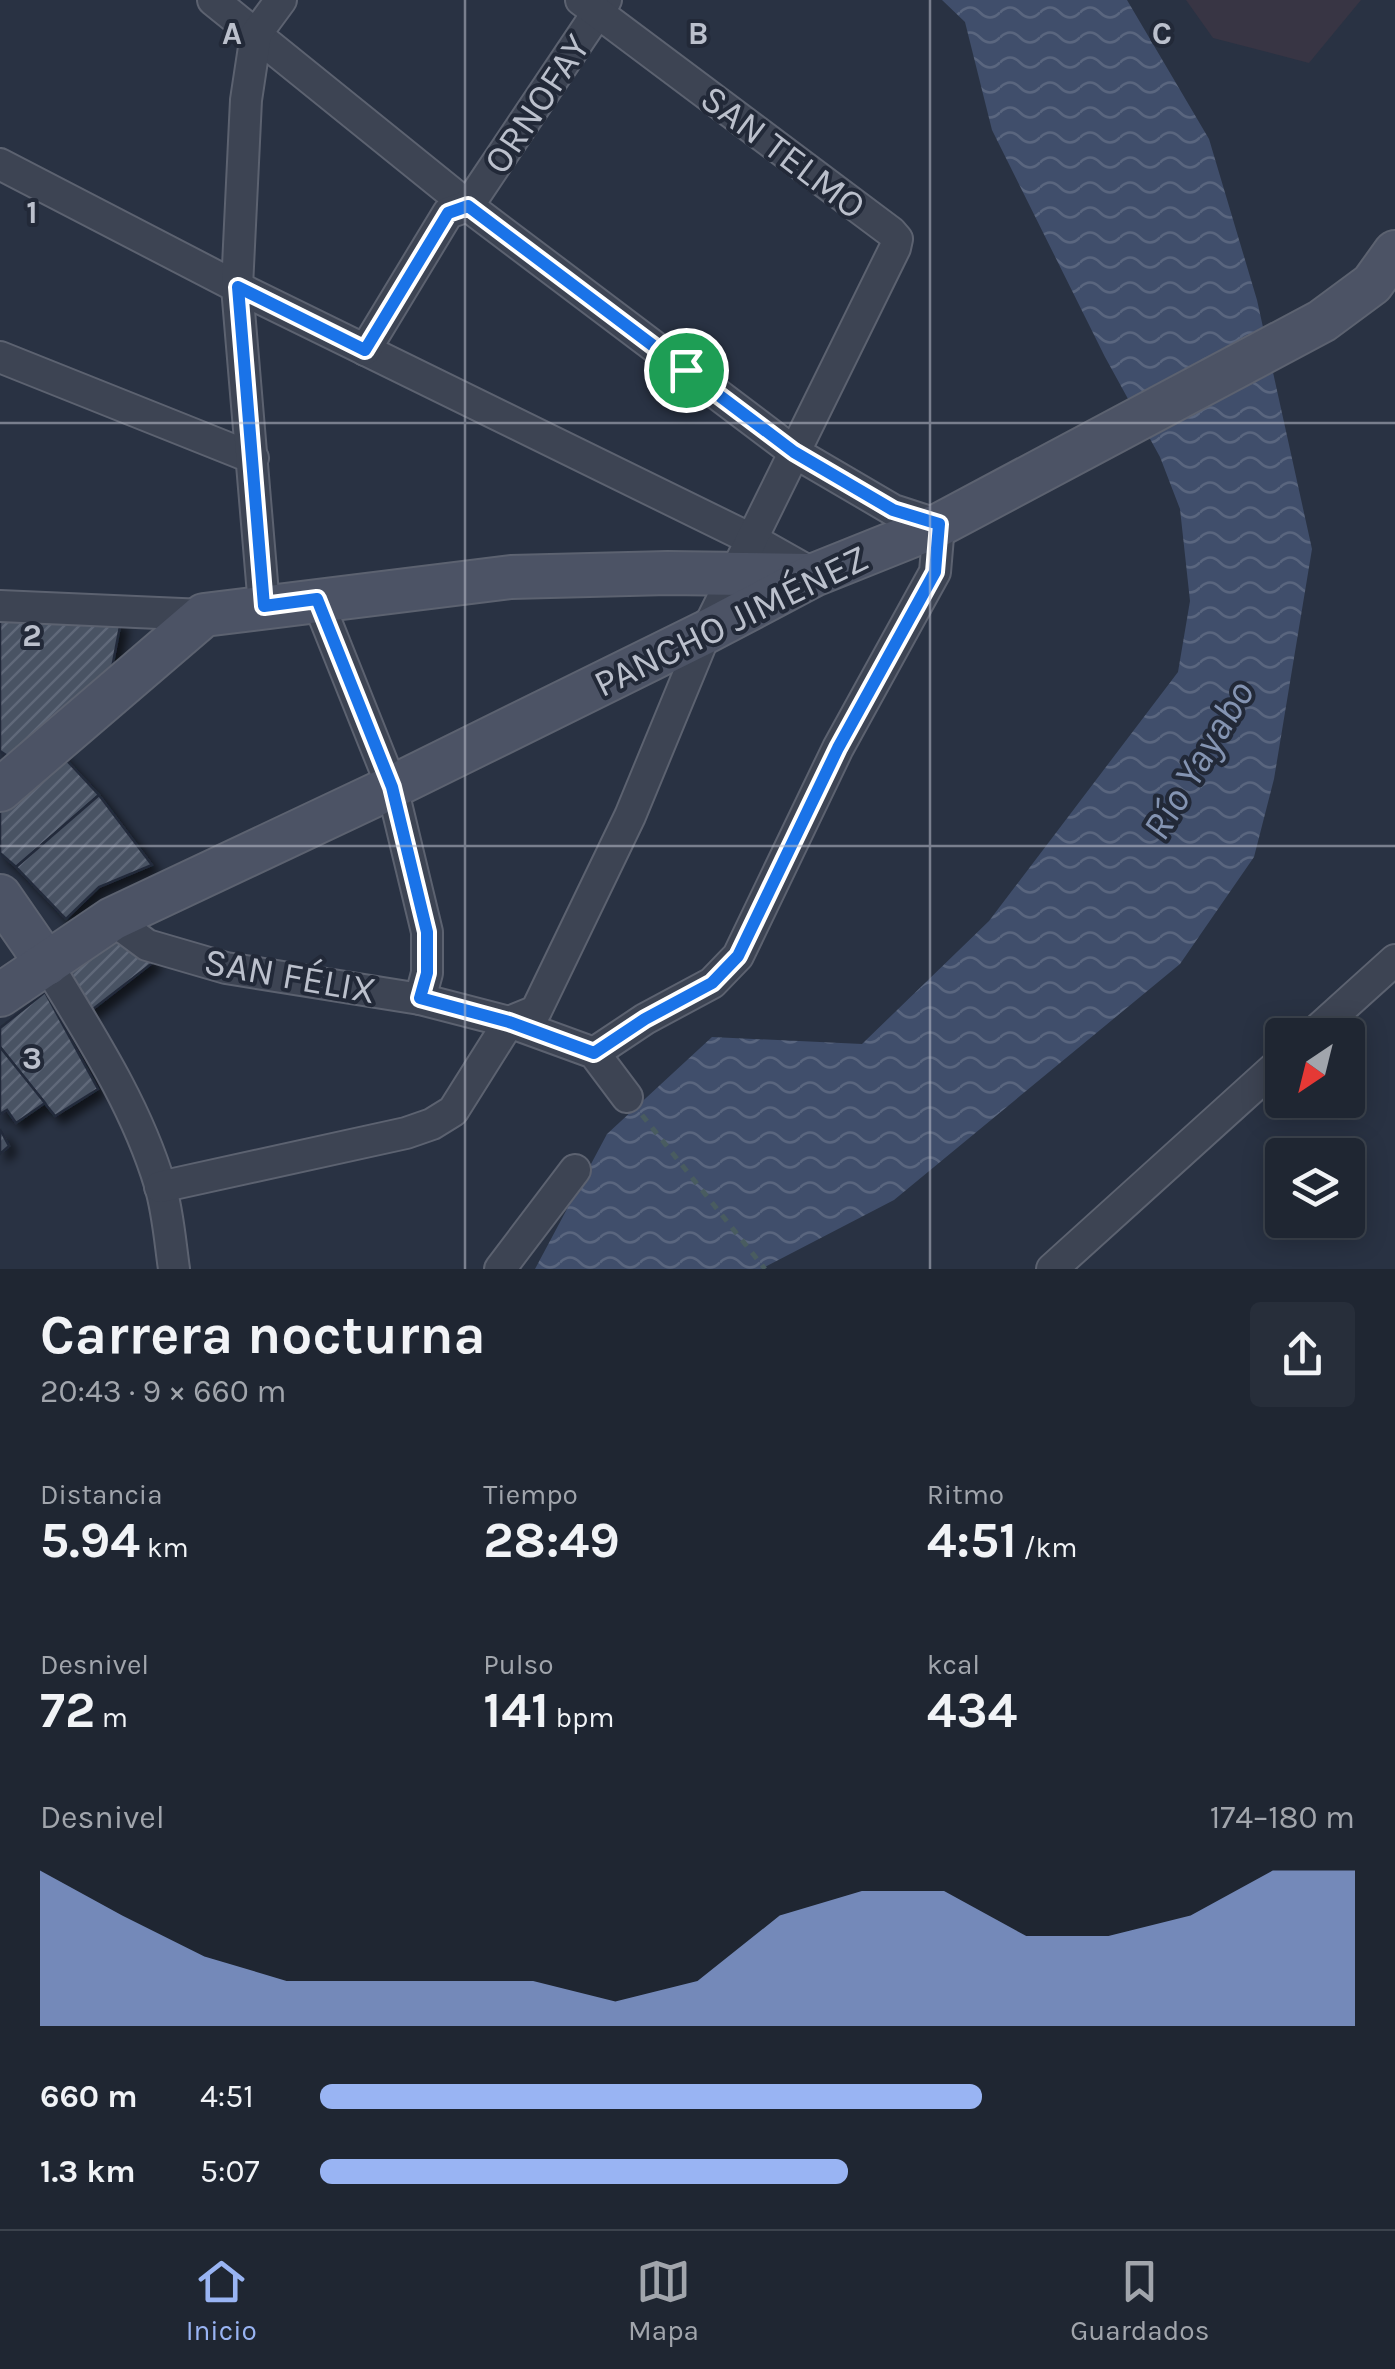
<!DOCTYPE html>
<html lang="es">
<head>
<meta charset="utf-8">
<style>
  body { margin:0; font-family:Karla,sans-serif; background:#272e3a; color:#f1f3f6; height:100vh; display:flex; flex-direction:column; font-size:38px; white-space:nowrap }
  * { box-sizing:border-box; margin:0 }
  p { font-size:32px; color:#a1a5ac }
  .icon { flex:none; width:55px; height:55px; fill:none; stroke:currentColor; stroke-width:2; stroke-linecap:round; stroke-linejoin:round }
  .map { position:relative; height:1269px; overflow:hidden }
  .side { display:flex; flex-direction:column; background:#1f2632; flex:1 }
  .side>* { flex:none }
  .needle { width:65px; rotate:215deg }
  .buttons { position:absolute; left:1265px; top:1018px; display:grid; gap:20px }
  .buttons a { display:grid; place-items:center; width:100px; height:100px; border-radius:10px; background:#1f2632; box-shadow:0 5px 25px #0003,0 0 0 2px #3c434d; font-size:50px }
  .pin { position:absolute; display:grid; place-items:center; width:85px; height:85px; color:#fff; margin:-42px; border:5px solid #fff; border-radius:50%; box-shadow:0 2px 10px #0007 }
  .round { display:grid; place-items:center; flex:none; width:105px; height:105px; border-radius:10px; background:#272e3a }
  .headline { display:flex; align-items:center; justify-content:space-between; height:170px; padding:0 40px }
  h1 { font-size:55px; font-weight:700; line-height:75px }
  .stats { display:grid; grid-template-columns:repeat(3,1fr); gap:15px; height:170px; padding:10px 40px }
  .stats div { display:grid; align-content:center }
  .stats b { font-size:50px; font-weight:700 }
  .stats small { font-size:28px; font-weight:400 }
  .stats p { font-size:28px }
  .chart { height:280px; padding:20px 40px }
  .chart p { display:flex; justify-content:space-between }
  .chart svg { width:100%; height:180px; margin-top:10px; fill:#99b4f3; opacity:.7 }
  ul { padding:0 40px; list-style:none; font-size:32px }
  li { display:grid; grid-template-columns:160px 120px 1fr; align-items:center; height:75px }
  li i { height:25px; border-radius:12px; background:#99b4f3 }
  .tab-bar { display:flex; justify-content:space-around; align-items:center; height:140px; border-top:2px solid #3c434d; background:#1f2632; font-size:28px; color:#a1a5ac }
  .tab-bar a { display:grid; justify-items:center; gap:5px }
  .tab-bar .current { color:#99b4f3 }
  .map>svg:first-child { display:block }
  .medical { fill:#383544 }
  .water { fill:url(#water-waves) }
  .building { fill:url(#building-hatch); stroke:#242b3a; stroke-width:2.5; filter:url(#shadow) }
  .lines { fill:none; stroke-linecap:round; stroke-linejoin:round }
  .street-casing { stroke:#5c6270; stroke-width:34 }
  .secondary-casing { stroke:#5c6270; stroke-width:46 }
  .path { stroke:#495c60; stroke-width:5; stroke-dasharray:8 8; stroke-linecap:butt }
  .street { stroke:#3d4453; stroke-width:30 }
  .secondary { stroke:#4c5365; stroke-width:42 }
  .route-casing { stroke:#fff; stroke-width:20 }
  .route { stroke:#1a73e8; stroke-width:12 }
  .grid { fill:none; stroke:#bbc0cc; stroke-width:2.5; stroke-opacity:0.55 }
  .labels { text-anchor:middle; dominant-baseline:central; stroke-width:8; stroke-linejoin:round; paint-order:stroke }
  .street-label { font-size:38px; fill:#bbc0cc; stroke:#222938 }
  .water-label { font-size:40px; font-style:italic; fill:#8494b2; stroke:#222938 }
  .grid-label { font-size:32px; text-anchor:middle; font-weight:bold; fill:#bbc0cc; stroke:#222938; stroke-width:8; stroke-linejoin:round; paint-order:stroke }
</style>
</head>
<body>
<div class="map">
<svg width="1395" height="1269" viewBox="0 0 1395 1269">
  <defs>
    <pattern id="water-waves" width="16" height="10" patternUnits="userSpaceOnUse" patternTransform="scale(2.5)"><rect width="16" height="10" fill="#404e6b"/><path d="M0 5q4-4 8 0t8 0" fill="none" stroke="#5a667f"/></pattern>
    <pattern id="building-hatch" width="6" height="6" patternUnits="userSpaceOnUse" patternTransform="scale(2.5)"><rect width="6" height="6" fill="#485264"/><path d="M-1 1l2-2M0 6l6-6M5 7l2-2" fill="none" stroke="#606979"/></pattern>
    <filter id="shadow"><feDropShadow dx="7" dy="7" stdDeviation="5" flood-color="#0009"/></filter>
  </defs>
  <rect width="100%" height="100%" fill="#293243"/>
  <!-- medical -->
  <path class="medical" d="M1186 0H1361L1309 63 1213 38Z"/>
  <!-- water -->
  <path class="water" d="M942 0H1127L1209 139 1257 300 1312 549 1274 779 1254 857 1180 964 894 1200 761 1269H535L607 1134 712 1037 862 1044 989 921 1178 672 1190 601 1180 509 1160 457 1105 357 992 130 965 22Z"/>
  <!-- building -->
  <g class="building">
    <path d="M0 619 121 621 112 668 12 759 0 751Z"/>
    <path d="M58 751 99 795 16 867 0 853V804Z"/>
    <path d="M99 795 152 865 99 887 66 919 16 867Z"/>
    <path d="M113 937 155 961 88 1013 62 973Z"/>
    <path d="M45 992 98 1089 55 1116 0 1047V1028Z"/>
    <path d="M0 1047 45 1103 16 1123 7 1110 0 1114Z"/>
    <path d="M0 1129 9 1146 0 1154Z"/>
  </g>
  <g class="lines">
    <defs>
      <g id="street">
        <path d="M213 0 468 206 794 452 893 510 939 525 935 572 838 748 738 956 712 983 645 1019 594 1053"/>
        <path d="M0 164 237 287 753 540 810 572"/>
        <path d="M365 350 448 213 468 206 606 0"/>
        <path d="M0 357 253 458"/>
        <path d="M317 599 392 787 427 932V973L420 999"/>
        <path d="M0 606 204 615"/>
        <path d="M264 606 237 287 246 100 256 34 281 0"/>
        <path d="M112 919 147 945 226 968 420 999 509 1022 594 1053 627 1097"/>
        <path d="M47 964C90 1035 136 1105 160 1185 168 1212 170 1241 174 1269"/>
        <path d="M1312 1035 1395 960"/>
        <path d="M160 1187 406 1133 432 1124 453 1111 509 1022 536 1011 630 816 706 632 895 248 897 239 891 232 581 0"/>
        <path d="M500 1269 575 1170"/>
        <path d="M1052 1269 1282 1061"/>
      </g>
      <g id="secondary">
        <path d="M0 790 204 615 511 577 668 573 808 575"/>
        <path d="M0 896 47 964"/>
        <path d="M0 995 112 919 392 787 706 632 814 575 939 525 1322 321 1372 284 1395 252"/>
      </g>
    </defs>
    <!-- street casing -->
    <use href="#street" class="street-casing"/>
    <!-- secondary casing -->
    <use href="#secondary" class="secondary-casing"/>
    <!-- path -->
    <path class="path" d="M642 1115 765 1269"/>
    <!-- street -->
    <use href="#street" class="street"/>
    <!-- secondary -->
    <use href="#secondary" class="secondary"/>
  </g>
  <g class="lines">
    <defs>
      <path id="route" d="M468 206 794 452 893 510 939 524 935 572 838 748 738 956 712 983 645 1019 594 1053 509 1022 420 998 427 973V932L392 787 317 599 264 606 238 287 365 350 448 213Z"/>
    </defs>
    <!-- route casing -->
    <use href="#route" class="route-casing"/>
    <!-- route -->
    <use href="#route" class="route"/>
  </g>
  <!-- grid -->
  <path class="grid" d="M465 0V1269M930 0V1269M0 423H1395M0 846H1395"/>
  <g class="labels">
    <!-- street labels -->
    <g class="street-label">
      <text transform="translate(537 104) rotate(-56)">ORNOFAY</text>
      <text transform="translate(783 152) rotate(37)">SAN TELMO</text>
      <text transform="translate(731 621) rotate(-26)">PANCHO JIMÉNEZ</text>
      <text transform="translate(290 976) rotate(10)">SAN FÉLIX</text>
    </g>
    <!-- water labels -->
    <g class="water-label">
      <text transform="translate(1198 760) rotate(-59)">Río Yayabo</text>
    </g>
  </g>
  <g class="grid-label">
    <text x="232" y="44">A</text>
    <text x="698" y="44">B</text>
    <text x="1162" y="44">C</text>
    <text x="32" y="223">1</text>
    <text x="32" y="646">2</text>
    <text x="32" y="1069">3</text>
  </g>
</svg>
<div class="buttons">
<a><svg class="needle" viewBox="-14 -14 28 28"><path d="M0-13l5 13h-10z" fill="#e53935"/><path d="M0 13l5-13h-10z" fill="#a1a5ac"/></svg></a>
<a><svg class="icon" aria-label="layers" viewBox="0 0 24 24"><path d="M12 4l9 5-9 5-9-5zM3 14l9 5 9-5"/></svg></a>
</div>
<div class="pin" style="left:686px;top:370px;background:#1e9e55"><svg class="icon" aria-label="arrive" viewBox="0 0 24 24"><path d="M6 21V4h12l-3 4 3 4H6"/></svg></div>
</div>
<section class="side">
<div class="headline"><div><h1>Carrera nocturna</h1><p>20:43 · 9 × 660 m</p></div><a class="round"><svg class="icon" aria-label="share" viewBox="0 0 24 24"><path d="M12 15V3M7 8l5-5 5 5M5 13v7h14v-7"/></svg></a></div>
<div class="stats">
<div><p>Distancia</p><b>5.94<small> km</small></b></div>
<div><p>Tiempo</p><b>28:49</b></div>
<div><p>Ritmo</p><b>4:51<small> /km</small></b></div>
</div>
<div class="stats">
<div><p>Desnivel</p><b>72<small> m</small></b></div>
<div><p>Pulso</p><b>141<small> bpm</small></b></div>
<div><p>kcal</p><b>434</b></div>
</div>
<div class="chart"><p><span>Desnivel</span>174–180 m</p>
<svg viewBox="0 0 160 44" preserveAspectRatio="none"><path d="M0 44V6L10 17L20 27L30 33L40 33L50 33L60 33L70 38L80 33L90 17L100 11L110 11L120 22L130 22L140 17L150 6L160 6V44z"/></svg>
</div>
<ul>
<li><b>660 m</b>4:51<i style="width:64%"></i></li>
<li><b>1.3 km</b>5:07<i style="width:51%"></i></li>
</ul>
</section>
<nav class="tab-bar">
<a class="current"><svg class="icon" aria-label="home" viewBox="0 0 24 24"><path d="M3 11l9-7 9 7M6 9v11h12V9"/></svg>Inicio</a>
<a><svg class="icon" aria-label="map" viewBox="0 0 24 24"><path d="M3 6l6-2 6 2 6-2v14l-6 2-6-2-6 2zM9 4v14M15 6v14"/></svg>Mapa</a>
<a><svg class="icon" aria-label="saved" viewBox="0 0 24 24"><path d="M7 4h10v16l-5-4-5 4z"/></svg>Guardados</a>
</nav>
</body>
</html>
